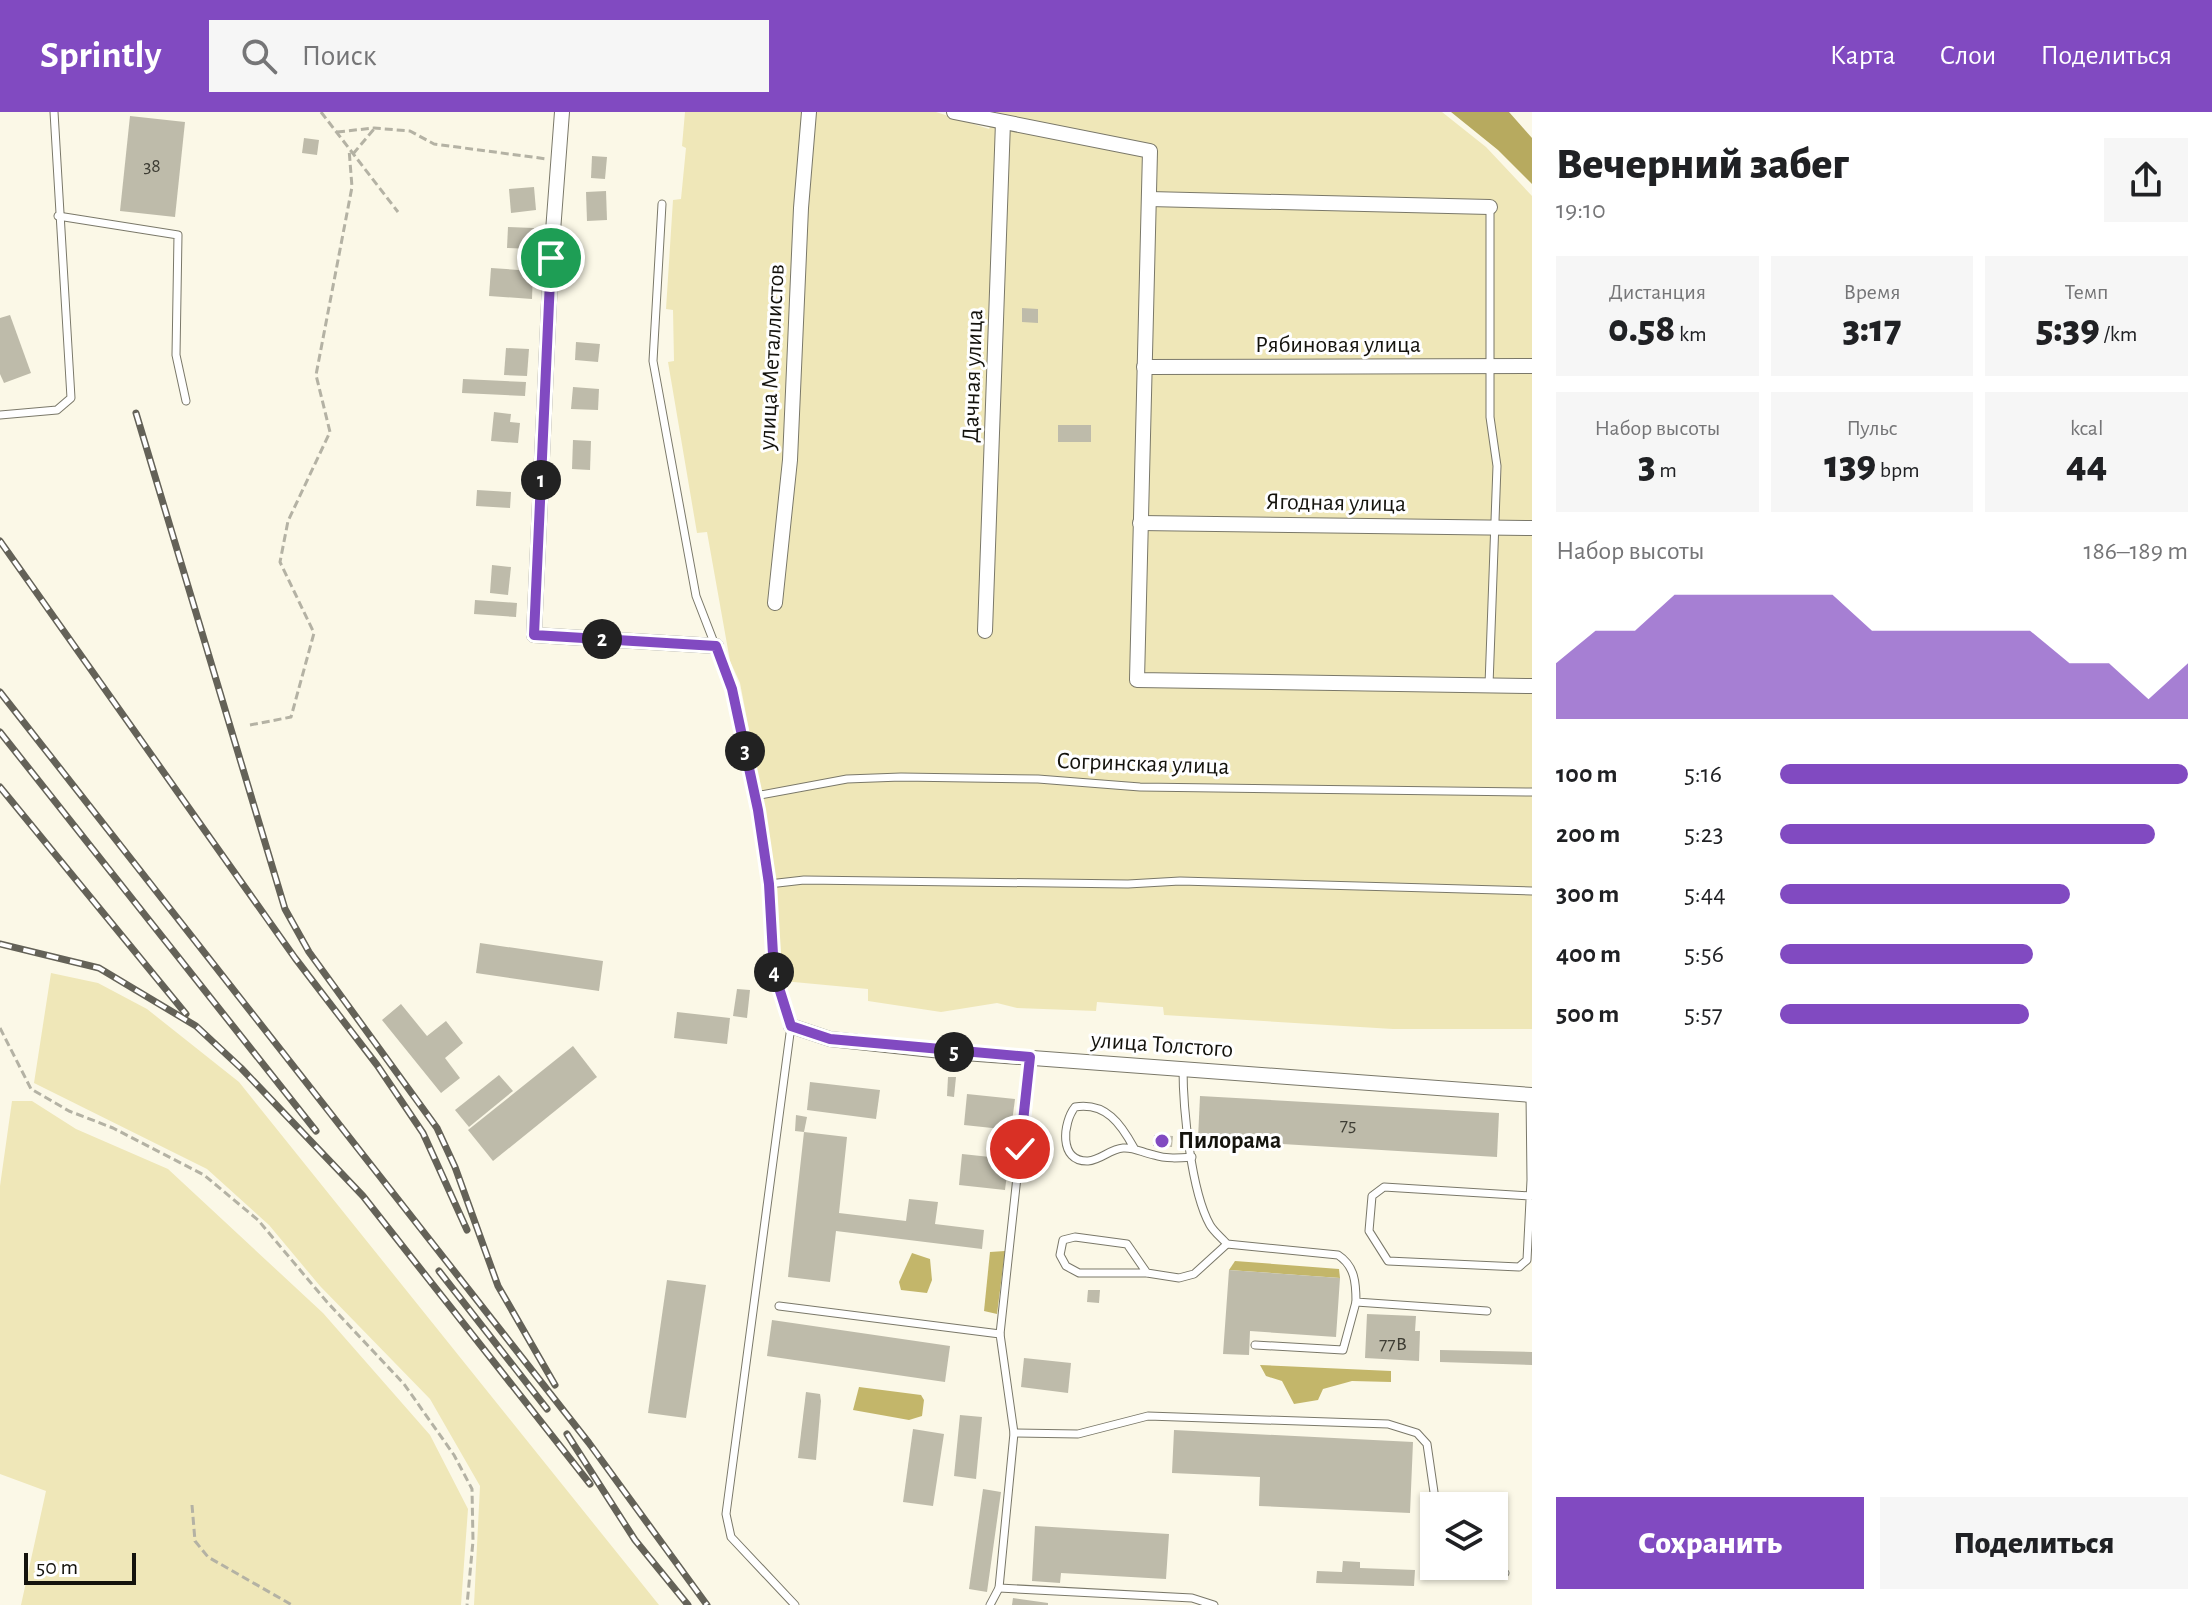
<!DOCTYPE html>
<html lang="ru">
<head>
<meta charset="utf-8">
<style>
  body { margin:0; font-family:"Alegreya Sans",sans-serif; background:#f6f6f6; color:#202124; height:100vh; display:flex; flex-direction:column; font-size:30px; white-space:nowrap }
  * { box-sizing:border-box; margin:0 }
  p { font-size:26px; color:#757577 }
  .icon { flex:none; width:44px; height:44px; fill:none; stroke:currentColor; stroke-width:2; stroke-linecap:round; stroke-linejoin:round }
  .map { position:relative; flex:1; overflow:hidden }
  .side { display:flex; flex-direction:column; background:#fff; width:680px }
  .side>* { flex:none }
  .buttons { position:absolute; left:1420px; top:1380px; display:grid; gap:16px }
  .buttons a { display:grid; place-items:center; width:88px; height:88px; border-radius:0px; background:#fff; box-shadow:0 2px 6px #0004; font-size:40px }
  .scale { position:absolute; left:24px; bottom:20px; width:112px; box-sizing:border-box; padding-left:8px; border:4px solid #14130d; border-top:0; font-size:22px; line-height:28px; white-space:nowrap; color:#14130d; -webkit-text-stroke:6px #fff; paint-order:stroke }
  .pin { position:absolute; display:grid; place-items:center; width:68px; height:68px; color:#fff; margin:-34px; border:4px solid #fff; border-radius:50%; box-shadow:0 2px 8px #0007 }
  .km { position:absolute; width:40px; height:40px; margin:-20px; border-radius:50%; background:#222; color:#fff; font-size:22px; line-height:40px; text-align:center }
  .round { display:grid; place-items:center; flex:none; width:84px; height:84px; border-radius:0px; background:#f6f6f6 }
  .summary { display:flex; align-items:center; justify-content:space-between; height:136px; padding:0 24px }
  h1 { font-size:44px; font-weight:800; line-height:60px }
  .figures { display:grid; grid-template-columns:repeat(3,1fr); gap:12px; height:136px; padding:8px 24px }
  .figures div { display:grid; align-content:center; border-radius:0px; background:#f6f6f6; text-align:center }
  .figures b { font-size:40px; font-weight:800 }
  .figures small { font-size:22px; font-weight:400 }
  .figures p { font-size:22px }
  .chart { height:224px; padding:16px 24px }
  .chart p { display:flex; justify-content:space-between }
  .chart svg { width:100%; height:144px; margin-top:8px; fill:#814ac1; opacity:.7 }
  .button { display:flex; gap:16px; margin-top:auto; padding:16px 24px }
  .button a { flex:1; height:92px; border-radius:0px; background:#814ac1; color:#fff; font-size:32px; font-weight:800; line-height:92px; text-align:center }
  .button a+a { background:#f6f6f6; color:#202124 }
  ul { padding:0 24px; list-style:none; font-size:26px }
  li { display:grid; grid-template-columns:128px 96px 1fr; align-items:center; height:60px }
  li i { height:20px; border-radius:10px; background:#814ac1 }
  header { display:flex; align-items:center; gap:48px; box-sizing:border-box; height:112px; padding:0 40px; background:#814ac1; color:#fff }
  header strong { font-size:38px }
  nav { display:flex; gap:44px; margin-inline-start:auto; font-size:28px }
  .search { width:560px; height:72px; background:#f6f6f6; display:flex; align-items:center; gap:20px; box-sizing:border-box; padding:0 28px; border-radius:0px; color:#757577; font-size:30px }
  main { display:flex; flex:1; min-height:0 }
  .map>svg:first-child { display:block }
  .green { fill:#efe7b8 }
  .forest { fill:#c3b66a }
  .water { fill:#b7aa5f }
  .building { fill:#bebbaa }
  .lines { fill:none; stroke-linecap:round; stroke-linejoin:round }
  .lane-casing { stroke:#7a7869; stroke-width:9 }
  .street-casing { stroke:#7a7869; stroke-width:16 }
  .path { stroke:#b4b2a4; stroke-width:3; stroke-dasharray:8 4; stroke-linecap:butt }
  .lane { stroke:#fff; stroke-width:7 }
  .street { stroke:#fff; stroke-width:14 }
  .rail-casing { stroke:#646258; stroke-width:7 }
  .rail { stroke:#fff; stroke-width:4; stroke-dasharray:12; stroke-linecap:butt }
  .route-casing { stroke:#fff; stroke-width:16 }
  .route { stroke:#814ac1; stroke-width:10 }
  .poi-dot { fill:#814ac1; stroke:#fff; stroke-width:3 }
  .labels { text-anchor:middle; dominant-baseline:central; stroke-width:6; stroke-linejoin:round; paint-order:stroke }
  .number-label { font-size:20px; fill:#3e3d34 }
  .street-label { font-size:24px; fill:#14130d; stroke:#fff }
  .poi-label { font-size:24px; font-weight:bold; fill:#14130d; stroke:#fff; text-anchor:start }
</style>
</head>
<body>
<header>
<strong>Sprintly</strong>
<div class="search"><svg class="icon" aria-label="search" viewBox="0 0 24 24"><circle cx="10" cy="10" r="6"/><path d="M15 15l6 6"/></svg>Поиск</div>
<nav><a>Карта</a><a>Слои</a><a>Поделиться</a></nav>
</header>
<main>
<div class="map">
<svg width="1532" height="1493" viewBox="0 0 1532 1493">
  <rect width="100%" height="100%" fill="#fbf8e7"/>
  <!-- green -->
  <g class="green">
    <path d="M685 0H936L989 17 997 0H1442L1486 35 1532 84V917H1393L1164 903 1163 895 1097 890 1096 899 1017 896 997 891 941 900 868 889V877L783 869 760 675 740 571 730 549 707 420 697 421 668 250 674 249 673 198 666 197 673 88 681 87 686 36 682 34Z"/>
    <path d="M51 861 98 871 147 897 239 970 659 1493H474L480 1374 430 1287 320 1174 269 1113 207 1057 34 971Z"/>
    <path d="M12 989H32L76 1017 168 1057 323 1201 430 1323 468 1397 461 1493H21L46 1379 0 1362V1074Z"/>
  </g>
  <!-- forest -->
  <g class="forest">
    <path d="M1005 1139 997 1202 984 1199 990 1140Z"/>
    <path d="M912 1141 930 1147 932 1168 927 1181 901 1178 899 1170Z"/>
    <path d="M1235 1149 1339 1157 1340 1166 1229 1158Z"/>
    <path d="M1260 1253 1391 1259V1270L1352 1269 1323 1277 1318 1288 1294 1292 1282 1269 1266 1264Z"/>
    <path d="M859 1275 921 1283 924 1288 922 1304 909 1308 853 1298Z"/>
  </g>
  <!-- water -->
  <path class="water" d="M1451 0H1509L1532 26V72L1498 38Z"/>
  <!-- building -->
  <g class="building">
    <path d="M130 4 185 10 175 105 120 99Z"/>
    <path d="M304 26 319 28 317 43 302 41Z"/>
    <path d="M592 44 607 45 605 67 591 66Z"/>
    <path d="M534 75 536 98 511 101 509 77Z"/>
    <path d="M606 79 607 108 587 109 586 80Z"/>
    <path d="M508 115 534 116 532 137 507 136Z"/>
    <path d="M491 156 533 159 532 187 489 184Z"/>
    <path d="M1022 196 1038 197V211L1022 210Z"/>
    <path d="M10 203 31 261 4 271 0 262V206Z"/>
    <path d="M576 230 600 232 598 250 575 248Z"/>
    <path d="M506 236 529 237 527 264 504 263Z"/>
    <path d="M463 267 526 270 525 284 462 281Z"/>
    <path d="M573 275 599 277 598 298 571 297Z"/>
    <path d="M494 300 511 302 510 310 520 311 518 331 491 329Z"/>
    <rect x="1058" y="313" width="33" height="17"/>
    <path d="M573 328 591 329 590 358 572 357Z"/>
    <path d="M477 378 511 380 510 396 476 394Z"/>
    <path d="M492 453 511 455 508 483 490 481Z"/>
    <path d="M475 488 517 491 516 505 474 502Z"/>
    <path d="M480 831 603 849 599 879 476 861Z"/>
    <path d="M737 877 750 878 747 906 733 904Z"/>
    <path d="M401 892 427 924 446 909 463 931 445 946 460 966 441 981 382 908Z"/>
    <path d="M677 900 730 906 727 932 674 926Z"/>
    <path d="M573 934 597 965 493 1049 468 1018Z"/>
    <path d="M499 963 513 979 469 1015 455 998Z"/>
    <path d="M948 965H956L954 985 947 984Z"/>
    <path d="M810 970 880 978 876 1007 807 998Z"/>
    <path d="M967 982 1015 987 1011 1018 964 1013Z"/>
    <path d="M1200 984 1499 1001 1497 1045 1198 1027Z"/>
    <path d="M796 1003 807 1005 804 1020 795 1019Z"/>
    <path d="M804 1020 847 1025 839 1101 906 1109 909 1087 938 1090 935 1112 984 1118 982 1137 836 1119 830 1170 788 1165Z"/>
    <path d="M1154 1023 1173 1024 1172 1035 1153 1034Z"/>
    <path d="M962 1042 1009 1047 1005 1078 959 1073Z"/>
    <path d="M1229 1158 1340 1166 1336 1225 1250 1219 1249 1243 1223 1242Z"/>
    <path d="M667 1168 706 1173 686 1306 648 1301Z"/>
    <path d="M1088 1178H1100L1099 1191 1087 1190Z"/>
    <path d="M1367 1202 1416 1204 1415 1219H1420L1419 1249 1365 1246Z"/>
    <path d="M772 1208 950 1234 945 1270 767 1244Z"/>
    <path d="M1440 1238 1532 1240V1253L1440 1250Z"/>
    <path d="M1024 1246 1071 1251 1068 1281 1021 1275Z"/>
    <path d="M806 1280 820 1282 821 1289 816 1348 798 1346Z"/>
    <path d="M960 1303 982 1305 976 1367 954 1364Z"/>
    <path d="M913 1317 944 1322 933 1394 903 1390Z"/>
    <path d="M1174 1318 1413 1330 1410 1401 1259 1394 1260 1365 1172 1361Z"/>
    <path d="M983 1377 1001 1380 987 1480 969 1477Z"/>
    <path d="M1035 1414 1169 1422 1166 1467 1061 1461 1060 1471 1032 1469Z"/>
    <path d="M1343 1449 1360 1450V1456L1415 1458 1414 1474 1316 1471 1317 1459 1342 1460Z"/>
    <path d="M1013 1486 1048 1491V1493H1012Z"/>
  </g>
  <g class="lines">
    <defs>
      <g id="lane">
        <path d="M662 92 653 249 696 484 732 577 758 698 769 772 774 860 791 914 726 1402 731 1425 795 1493"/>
        <path d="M58 104 178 123 176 243 186 289"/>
        <path d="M0 303 57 298 71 286 54 0"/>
        <path d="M1489 573 1497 354 1490 305V96"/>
        <path d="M755 684 847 667 901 665 1038 667 1140 675 1532 680"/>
        <path d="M769 772 804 768 1128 772 1180 769 1532 779"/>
        <path d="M1183 956C1183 996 1191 1079 1210 1113 1214 1120 1222 1126 1227 1132L1338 1143C1355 1154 1356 1171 1356 1190L1487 1199"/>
        <path d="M1134 1036C1121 1012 1106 990 1075 995 1063 1010 1058 1050 1088 1049 1101 1048 1110 1037 1123 1036 1134 1035 1143 1041 1154 1043 1166 1047 1179 1046 1192 1045"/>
        <path d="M1530 1084 1384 1075 1372 1084 1369 1119 1388 1149 1519 1155 1527 1148 1531 1068 1530 983"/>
        <path d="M1147 1161 1127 1132 1075 1125 1063 1128 1060 1143 1066 1154 1079 1161H1147L1179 1166 1194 1162 1227 1132"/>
        <path d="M779 1194 1000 1222 1014 1321 999 1476 990 1493"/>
        <path d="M1000 1222 1030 945"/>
        <path d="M1255 1233 1343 1238 1356 1190"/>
        <path d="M1014 1321 1078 1322 1148 1304 1388 1312 1417 1321 1427 1332 1436 1394"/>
        <path d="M1450 1454 1467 1463 1505 1461"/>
        <path d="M999 1476 1192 1486 1214 1493"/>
      </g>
      <g id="street">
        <path d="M562 0 551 146 534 523 716 534"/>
        <path d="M954 0 1150 39 1137 568 1532 574"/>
        <path d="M1149 87 1490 95"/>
        <path d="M1144 255 1532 254"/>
        <path d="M1140 411 1532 416"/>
        <path d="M775 491 790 348 801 96 809 0"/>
        <path d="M985 519 1003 10"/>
        <path d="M791 914 830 927 951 940 1532 983"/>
      </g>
    </defs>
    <!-- lane casing -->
    <use href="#lane" class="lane-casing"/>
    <!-- street casing -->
    <use href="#street" class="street-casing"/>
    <!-- path -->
    <g class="path">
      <path d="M321 0 398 100"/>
      <path d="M337 20 374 16 410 19 434 32 547 47"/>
      <path d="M353 42 374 17"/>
      <path d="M250 613 291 605 314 521 280 450 288 409 330 320 316 263 352 75 349 37"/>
      <path d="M0 916 31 977 69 999 113 1016 204 1063 258 1108 327 1190 404 1272 454 1343 472 1377 473 1429 467 1493"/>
      <path d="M192 1393 195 1429 208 1445 292 1493"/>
    </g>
    <!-- lane -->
    <use href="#lane" class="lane"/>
    <!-- street -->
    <use href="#street" class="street"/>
    <defs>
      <g id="rail">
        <path d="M136 301 285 797 309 840 437 1016 455 1055 498 1174 555 1273"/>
        <path d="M0 429 295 846 377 953 423 1021 467 1118"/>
        <path d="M0 580 589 1331 707 1493"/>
        <path d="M0 620 316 1019"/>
        <path d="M0 675 186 902"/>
        <path d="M0 832 99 856 196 914 241 956 363 1084 590 1372"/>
        <path d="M439 1159 547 1297"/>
        <path d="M567 1322 635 1428 688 1493"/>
      </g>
    </defs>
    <!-- rail casing -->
    <use href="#rail" class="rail-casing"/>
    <!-- rail -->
    <use href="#rail" class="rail"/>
  </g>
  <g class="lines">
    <defs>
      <path id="route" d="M551 146 534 523 716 534 732 577 758 698 769 772 774 860 791 914 830 927 1030 945 1020 1037"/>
    </defs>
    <!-- route casing -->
    <use href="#route" class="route-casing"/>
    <!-- route -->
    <use href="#route" class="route"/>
  </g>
  <!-- markers -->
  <circle class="poi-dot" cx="1162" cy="1029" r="8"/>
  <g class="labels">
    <!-- number labels -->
    <g class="number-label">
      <text x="152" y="54">38</text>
      <text x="1348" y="1013">75</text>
      <text x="1393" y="1232">77В</text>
    </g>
    <!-- street labels -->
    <g class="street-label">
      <text x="1338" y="233">Рябиновая улица</text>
      <text transform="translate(772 245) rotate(-87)">улица Металлистов</text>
      <text transform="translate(973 264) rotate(-88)">Дачная улица</text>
      <text transform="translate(1336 391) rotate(1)">Ягодная улица</text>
      <text transform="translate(1143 652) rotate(2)">Согринская улица</text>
      <text transform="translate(1162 933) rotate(4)">улица Толстого</text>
    </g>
    <!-- poi labels -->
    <g class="poi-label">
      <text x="1178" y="1029">Пилорама</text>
    </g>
  </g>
</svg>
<div class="buttons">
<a><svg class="icon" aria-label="layers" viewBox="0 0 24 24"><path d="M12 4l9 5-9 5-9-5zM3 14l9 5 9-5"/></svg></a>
</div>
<div class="scale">50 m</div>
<div class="pin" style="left:551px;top:146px;background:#1e9e55"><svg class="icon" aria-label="arrive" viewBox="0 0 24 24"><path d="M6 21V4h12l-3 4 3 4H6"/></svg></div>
<div class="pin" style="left:1020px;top:1037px;background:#d93025"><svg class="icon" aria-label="check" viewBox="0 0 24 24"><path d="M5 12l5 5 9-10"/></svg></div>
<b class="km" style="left:541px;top:368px">1</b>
<b class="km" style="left:602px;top:527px">2</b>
<b class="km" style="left:745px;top:639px">3</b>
<b class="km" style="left:774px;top:860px">4</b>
<b class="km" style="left:954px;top:940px">5</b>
</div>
<section class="side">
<div class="summary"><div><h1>Вечерний забег</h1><p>19:10</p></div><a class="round"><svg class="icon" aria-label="share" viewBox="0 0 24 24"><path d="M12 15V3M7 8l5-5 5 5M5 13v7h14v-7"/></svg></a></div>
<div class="figures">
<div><p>Дистанция</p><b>0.58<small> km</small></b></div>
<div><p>Время</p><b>3:17</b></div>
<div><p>Темп</p><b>5:39<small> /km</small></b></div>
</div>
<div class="figures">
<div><p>Набор высоты</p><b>3<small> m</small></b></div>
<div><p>Пульс</p><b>139<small> bpm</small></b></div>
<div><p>kcal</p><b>44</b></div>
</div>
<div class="chart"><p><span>Набор высоты</span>186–189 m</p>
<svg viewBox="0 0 160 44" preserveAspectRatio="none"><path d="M0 44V27L10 17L20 17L30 6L40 6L50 6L60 6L70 6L80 17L90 17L100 17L110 17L120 17L130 27L140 27L150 38L160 27V44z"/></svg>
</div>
<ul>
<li><b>100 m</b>5:16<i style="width:100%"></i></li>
<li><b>200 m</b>5:23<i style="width:92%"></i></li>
<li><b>300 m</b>5:44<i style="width:71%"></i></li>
<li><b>400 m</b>5:56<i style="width:62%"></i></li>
<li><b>500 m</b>5:57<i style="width:61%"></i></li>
</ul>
<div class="button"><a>Сохранить</a><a>Поделиться</a></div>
</section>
</main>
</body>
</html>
